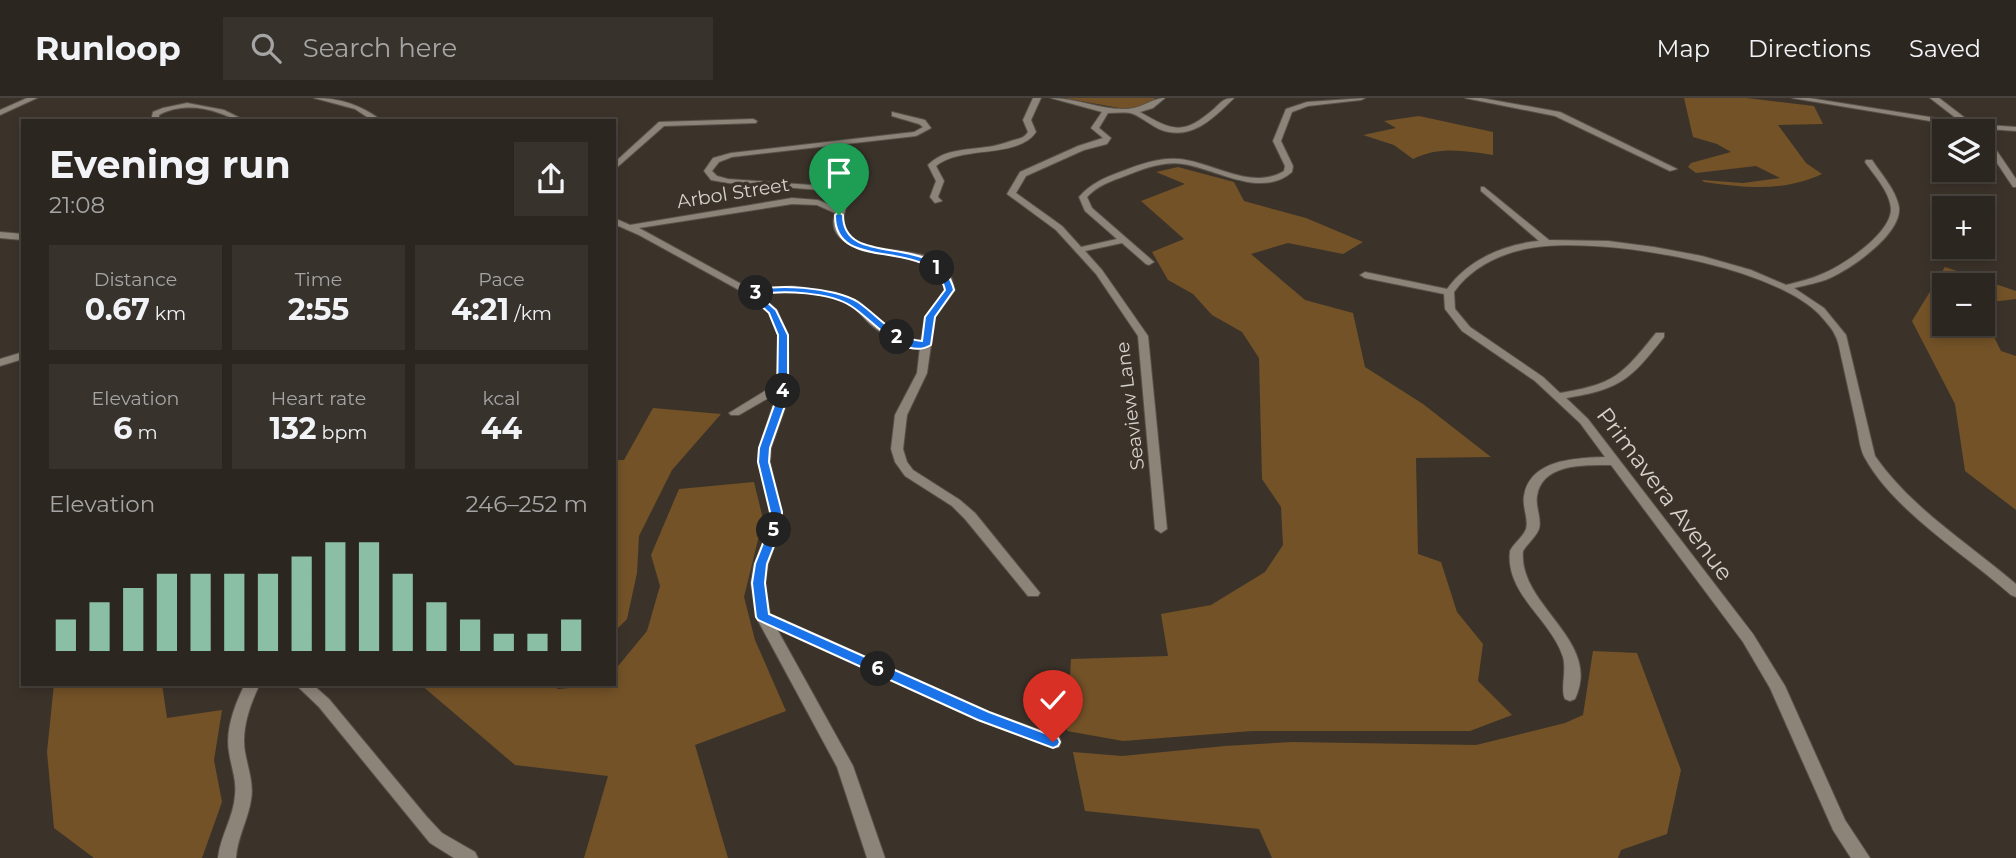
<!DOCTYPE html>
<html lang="en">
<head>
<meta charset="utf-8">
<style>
  body { margin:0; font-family:Montserrat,sans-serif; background:#38322d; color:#f1f3f6; height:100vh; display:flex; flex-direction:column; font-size:26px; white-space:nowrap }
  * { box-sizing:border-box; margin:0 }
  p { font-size:23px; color:#a6a5a5 }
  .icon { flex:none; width:38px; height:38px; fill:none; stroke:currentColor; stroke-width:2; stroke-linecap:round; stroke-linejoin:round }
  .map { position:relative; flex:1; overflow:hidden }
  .sheet { position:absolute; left:21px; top:21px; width:595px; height:567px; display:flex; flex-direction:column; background:#2c2620; border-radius:0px; box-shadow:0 4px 10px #0003,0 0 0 2px #48433e }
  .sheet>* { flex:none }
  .buttons { position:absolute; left:1932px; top:21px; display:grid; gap:14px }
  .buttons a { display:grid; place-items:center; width:63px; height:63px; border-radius:0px; background:#2c2620; box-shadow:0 4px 10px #0003,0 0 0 2px #48433e; font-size:35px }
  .pin { position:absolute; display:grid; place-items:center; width:60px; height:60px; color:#fff; margin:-72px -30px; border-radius:50% 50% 50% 0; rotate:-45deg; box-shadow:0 0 7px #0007 }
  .pin .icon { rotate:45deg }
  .km { position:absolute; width:35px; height:35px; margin:-18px; border-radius:50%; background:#222; color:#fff; font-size:19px; line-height:35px; text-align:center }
  .round { display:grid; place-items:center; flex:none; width:74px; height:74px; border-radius:0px; background:#38322d }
  .summary { display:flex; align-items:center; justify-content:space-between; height:119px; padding:0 28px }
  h1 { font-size:38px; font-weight:700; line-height:52px }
  .metrics { display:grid; grid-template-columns:repeat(3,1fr); gap:10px; height:119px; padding:7px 28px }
  .metrics div { display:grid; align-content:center; border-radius:0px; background:#38322d; text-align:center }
  .metrics b { font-size:30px; font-weight:700 }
  .metrics small { font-size:19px; font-weight:400 }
  .metrics p { font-size:19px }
  .chart { height:196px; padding:14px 28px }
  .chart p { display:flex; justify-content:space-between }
  .chart svg { width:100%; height:126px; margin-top:7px; stroke:#8abfa5; stroke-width:6 }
  header { display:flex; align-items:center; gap:42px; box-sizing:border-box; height:98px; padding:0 35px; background:#2c2620; border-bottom:2px solid #48433e }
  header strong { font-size:33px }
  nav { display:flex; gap:38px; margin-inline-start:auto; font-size:24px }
  .search { width:490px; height:63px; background:#38322d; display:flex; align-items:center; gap:18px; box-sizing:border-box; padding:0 24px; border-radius:0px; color:#a6a5a5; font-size:26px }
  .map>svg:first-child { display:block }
  .green { fill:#735227 }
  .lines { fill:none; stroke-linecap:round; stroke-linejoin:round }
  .minor-casing { stroke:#58524a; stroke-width:2 }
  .minor { fill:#8c8479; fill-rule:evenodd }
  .route { fill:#1a73e8; stroke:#fff; stroke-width:2 }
  .labels { text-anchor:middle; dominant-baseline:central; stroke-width:7; stroke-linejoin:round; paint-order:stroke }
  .far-street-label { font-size:19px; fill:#d6d2cc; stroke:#3b332a }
  .street-label { font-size:23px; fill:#d6d2cc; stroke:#3b332a }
</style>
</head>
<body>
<header>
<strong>Runloop</strong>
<div class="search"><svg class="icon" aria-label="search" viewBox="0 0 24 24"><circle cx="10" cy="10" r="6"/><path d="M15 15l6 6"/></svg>Search here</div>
<nav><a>Map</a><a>Directions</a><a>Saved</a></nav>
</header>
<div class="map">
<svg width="2016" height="760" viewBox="0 0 2016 760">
  <rect width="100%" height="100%" fill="#3b332a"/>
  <!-- green -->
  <g class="green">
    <path d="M1064 0H1155L1151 6 1130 12Z"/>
    <path d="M1684 0H1747L1814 8 1823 26 1778 27 1806 65 1822 76C1783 94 1746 90 1704 84L1702 82 1743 85 1780 80 1756 68 1696 75 1688 69 1691 65 1731 54 1717 46 1693 39Z"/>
    <path d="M1419 18 1493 34V57C1465 53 1440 48 1413 61L1394 47 1363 37 1396 30 1384 23Z"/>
    <path d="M1178 69 1234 84 1244 103 1306 120 1363 144 1343 156 1288 145 1251 156 1305 202 1353 215 1365 269 1423 306 1491 359 1416 360 1418 456 1441 464 1457 514 1483 546 1478 583 1512 617 1470 633H1252L1123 643 1067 633 1071 561 1168 558 1161 516 1211 507 1265 474 1283 447 1281 409 1262 381 1259 260 1242 234 1212 217 1193 196 1168 182 1152 154 1184 141 1141 103 1185 86 1156 74Z"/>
    <path d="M1945 169 2016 193V201L1983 205V187H1944V226H1983V217L2001 253 2016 258V412L1965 373 1955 306 1912 223Z"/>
    <path d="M653 310 721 316 672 372 639 438 637 475 627 521 614 534V362H624Z"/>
    <path d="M754 384 763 421 744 499 755 542 786 613 695 647 728 760H584L608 678 515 667 420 586H552L558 591 614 586V573L647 533 660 488 651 457 679 391Z"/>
    <path d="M1593 553 1637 555 1681 672 1667 736 1621 752 1618 760H1272L1259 731 1085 713 1073 654 1122 658 1225 648 1292 644 1476 647 1565 625 1583 617Z"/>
    <path d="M54 586H162L167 620 222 612 214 662 222 704 202 760H94L54 730 47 654Z"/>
  </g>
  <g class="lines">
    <defs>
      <g id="minor">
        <path d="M27 0H37L0 17V12Z"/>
        <path d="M314 0C340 0 362 7 382 23H373L355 11Z"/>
        <path d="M1033 0H1041L1031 22 1036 34C1018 61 961 47 936 68L944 83 938 99 942 103 935 105 930 99 936 83 928 67C944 51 966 52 987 49 996 48 1005 45 1014 42 1021 40 1024 40 1028 34L1023 22Z"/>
        <path d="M1051 0C1076 0 1099 11 1122 11 1142 12 1151 0 1165 0L1153 10 1140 14C1174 34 1184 37 1215 10 1221 4 1224 0 1234 0 1213 21 1190 44 1159 31 1150 27 1139 17 1130 15 1123 14 1115 15 1108 15L1099 30 1111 40 1107 46 1084 52 1026 78 1016 95 1062 128 1081 149 1117 141 1085 113 1079 99C1090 86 1104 80 1120 74 1138 67 1159 59 1179 61 1213 64 1251 93 1284 73L1285 68 1273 43 1286 11 1307 4 1365 0 1361 2 1308 8 1292 14 1281 43 1293 68 1292 74C1261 101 1217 71 1183 66 1163 63 1143 71 1125 78 1111 83 1097 88 1087 99L1092 110 1154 164 1149 167 1146 166 1122 145 1085 153 1102 172 1148 238 1167 431 1161 435 1155 431 1138 238 1096 176 1056 132 1007 96 1020 74 1078 48 1103 40 1091 30 1102 14Z"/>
        <path d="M1465 0H1481L1560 14 1677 71 1670 73 1555 18Z"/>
        <path d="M1792 0H1809L1961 24 1930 0H1939L1973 26 2016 29V33L1972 30Z"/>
        <path d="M187 5 224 12 246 23C235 23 229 18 219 15 199 8 178 7 159 17V23H151L153 14 163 10Z"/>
        <path d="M892 14 925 22 931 30 916 38 732 59 719 64 712 73 717 78 728 81 839 89 849 97 842 125C852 166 931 139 950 176 952 181 953 187 955 192L935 219 927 275 907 317 903 351 907 364 913 372 960 402 975 415 1040 495 1038 498H1028L965 421 952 408 905 378 895 364 891 351 895 317 917 275 920 249C902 246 885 239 871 227 864 221 859 213 851 208 825 192 789 191 760 197L777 212 788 237 789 299 771 350 770 364 782 414 781 430 768 466 765 485 770 516 989 614 1059 639 1061 644 1059 649 1053 650 979 622 777 531 853 668 885 760H867L837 669 756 519 751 485 754 466 769 430 770 414 758 364 759 350 777 295 739 317H731L729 315 778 285V237L769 215 750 198 639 137 614 126V120L630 127 792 100 818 102 837 110 841 98 834 93 728 85 711 82 704 73 713 60 731 55 914 34 923 29 919 26 892 18ZM792 106 817 107 835 115C820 165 921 148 940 176 943 180 944 187 945 192L925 219 921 243 906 239 892 232 859 204 834 194 791 188 754 193 639 130Z"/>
        <path d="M753 21 757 23 756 25 664 28 614 72V65L659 24Z"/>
        <path d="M1983 37H1986L2016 81V89H2013L1983 44Z"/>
        <path d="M1866 62H1872C1881 76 1896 92 1899 109 1902 136 1852 170 1830 180 1819 185 1806 187 1794 190L1824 210 1846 237 1875 358C1912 411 1968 445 2016 486V499L2011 497C1966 457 1894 413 1865 360 1860 352 1859 339 1857 330 1852 307 1847 285 1842 262 1840 254 1839 244 1835 237 1832 230 1824 222 1819 216 1770 166 1592 136 1525 151 1497 157 1470 171 1454 194L1455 211 1470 229 1543 279 1560 295C1615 286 1622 277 1656 235H1664V239C1630 282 1621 291 1566 300L1588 321 1753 536 1785 588 1845 722 1870 760H1851L1833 732 1770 590 1743 544 1611 367C1585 367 1542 365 1537 398 1535 409 1542 420 1539 431 1536 439 1528 445 1523 453 1518 508 1603 542 1575 601L1570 603 1565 601C1560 591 1567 573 1563 559 1551 521 1505 496 1510 453 1514 445 1523 439 1526 431 1529 421 1522 409 1524 398 1530 361 1576 360 1605 359L1580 325 1535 283 1462 233 1445 211 1444 196 1365 180 1360 177 1365 174 1447 191C1468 162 1504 146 1539 143L1481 93V89H1484L1549 142 1608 143 1654 149 1702 158 1751 172 1786 187C1798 184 1811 181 1822 176 1842 168 1891 136 1891 111 1890 94 1874 77 1865 64Z"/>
        <path d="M0 134 23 136V142L0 140Z"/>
        <path d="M23 254V261L0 268V261Z"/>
        <path d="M245 586H260C250 606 241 632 245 654 248 671 254 686 251 702 248 722 237 740 236 760H218C220 738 234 719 235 697 237 682 231 669 229 654 225 632 235 606 245 586Z"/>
        <path d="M295 586H312L329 601 427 719 442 735 475 754 478 760H454L430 745 319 609Z"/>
      </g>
    </defs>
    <!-- minor casing -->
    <use href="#minor" class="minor-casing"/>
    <!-- minor -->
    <use href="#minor" class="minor"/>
  </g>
  <!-- route -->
  <path class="route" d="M839 114 843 117C843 173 939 131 954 192L935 219 931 247C904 264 871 220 851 208 832 195 781 191 759 197L776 212 788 237V299L770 350 769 364 782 414 781 430 767 466 765 485 769 516 989 614 1058 640 1060 644 1058 648 1053 650 978 622 758 522 756 519 752 485 755 466 769 430 770 414 758 364 759 350 777 299 778 237 769 215 748 196C770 183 837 190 858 204 880 219 894 241 922 243L925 219 945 192C932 136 834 178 835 117Z"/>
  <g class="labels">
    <!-- far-street labels -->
    <g class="far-street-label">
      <text transform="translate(733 95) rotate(-9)">Arbol Street</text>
      <text transform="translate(1130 308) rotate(-97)">Seaview Lane</text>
    </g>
    <!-- street labels -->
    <g class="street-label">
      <text transform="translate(1665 396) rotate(53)">Primavera Avenue</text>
    </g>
  </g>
</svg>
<div class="buttons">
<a><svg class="icon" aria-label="layers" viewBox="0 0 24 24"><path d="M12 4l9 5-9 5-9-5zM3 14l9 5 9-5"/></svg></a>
<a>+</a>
<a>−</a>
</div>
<div class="pin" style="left:839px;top:117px;background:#1e9e55"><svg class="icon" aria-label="arrive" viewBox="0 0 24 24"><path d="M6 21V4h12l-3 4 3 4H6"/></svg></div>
<div class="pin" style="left:1053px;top:644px;background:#d93025"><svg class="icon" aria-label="check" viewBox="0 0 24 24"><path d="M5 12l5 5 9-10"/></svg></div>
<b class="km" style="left:937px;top:170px">1</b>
<b class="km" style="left:897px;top:239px">2</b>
<b class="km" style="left:756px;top:195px">3</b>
<b class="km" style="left:783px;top:293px">4</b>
<b class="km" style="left:774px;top:432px">5</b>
<b class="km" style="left:878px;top:571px">6</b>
<section class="sheet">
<div class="summary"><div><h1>Evening run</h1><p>21:08</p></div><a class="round"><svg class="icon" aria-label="share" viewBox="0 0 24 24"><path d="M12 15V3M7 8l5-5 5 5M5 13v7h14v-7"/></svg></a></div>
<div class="metrics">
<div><p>Distance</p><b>0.67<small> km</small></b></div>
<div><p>Time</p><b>2:55</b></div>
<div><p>Pace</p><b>4:21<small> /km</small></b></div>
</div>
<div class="metrics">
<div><p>Elevation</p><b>6<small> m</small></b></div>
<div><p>Heart rate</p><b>132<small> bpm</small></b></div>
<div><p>kcal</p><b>44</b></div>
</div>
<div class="chart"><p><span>Elevation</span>246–252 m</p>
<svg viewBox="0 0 160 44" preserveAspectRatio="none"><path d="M5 44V33M15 44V27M25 44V22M35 44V17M45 44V17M55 44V17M65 44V17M75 44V11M85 44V6M95 44V6M105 44V17M115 44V27M125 44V33M135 44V38M145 44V38M155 44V33"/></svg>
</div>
</section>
</div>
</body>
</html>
